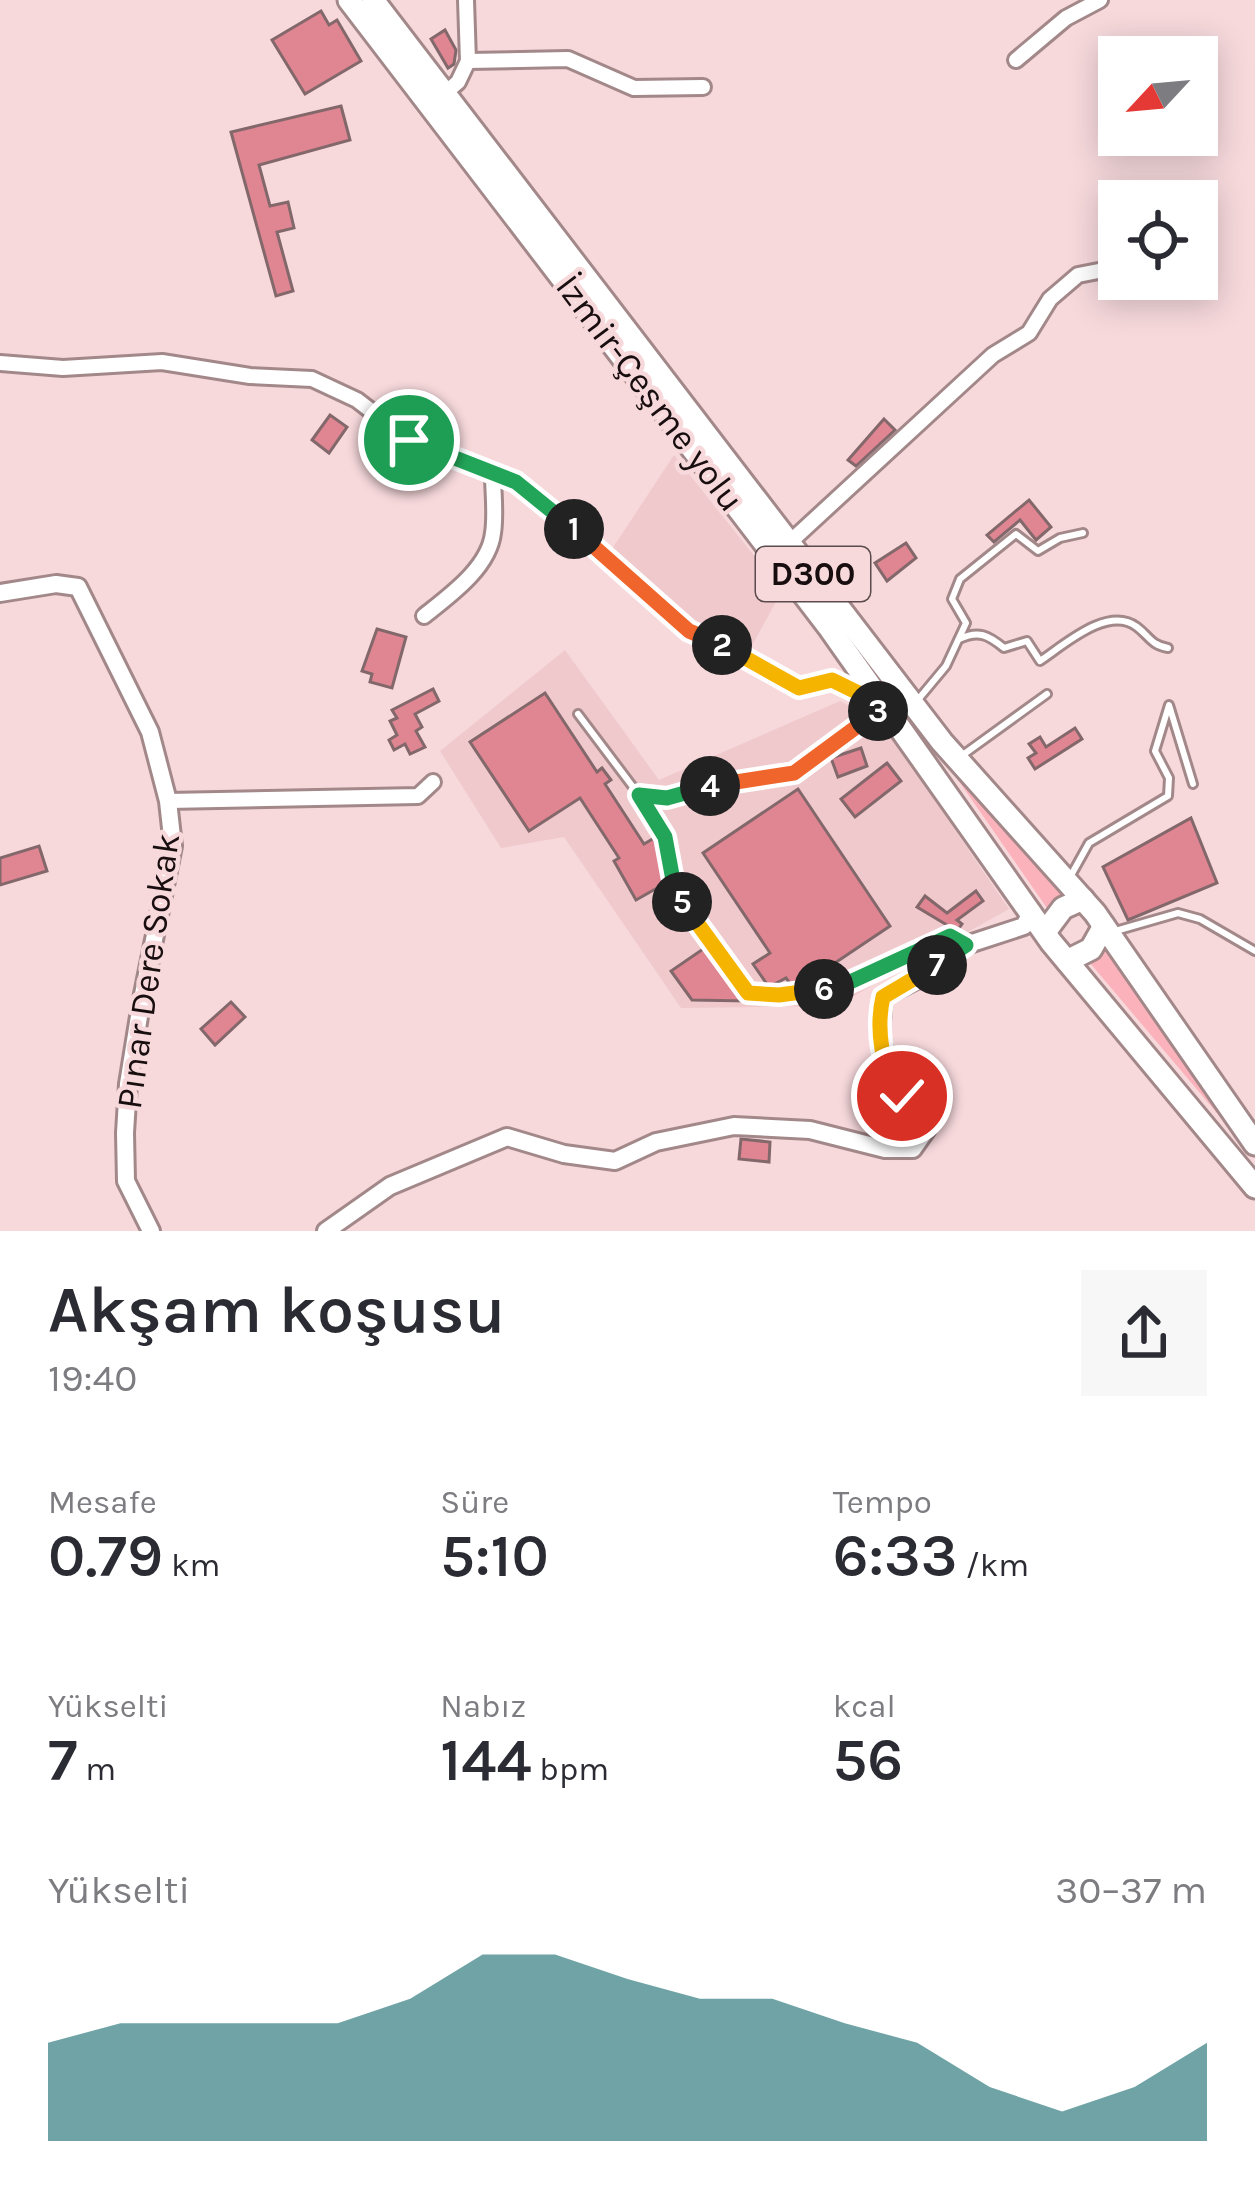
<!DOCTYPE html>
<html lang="tr">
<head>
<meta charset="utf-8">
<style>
  body { margin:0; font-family:Karla,sans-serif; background:#f7f7f7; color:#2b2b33; height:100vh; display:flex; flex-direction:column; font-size:45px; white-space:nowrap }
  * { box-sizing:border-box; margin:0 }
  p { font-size:39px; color:#7c7c81 }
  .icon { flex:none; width:66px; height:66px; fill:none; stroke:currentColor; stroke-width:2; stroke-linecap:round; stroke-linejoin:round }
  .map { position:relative; height:1231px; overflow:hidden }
  .sheet { display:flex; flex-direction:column; background:#fff; flex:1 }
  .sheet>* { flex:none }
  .needle { width:78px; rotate:244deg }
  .fabs { position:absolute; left:1098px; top:36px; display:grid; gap:24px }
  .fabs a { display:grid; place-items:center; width:120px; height:120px; border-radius:0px; background:#fff; box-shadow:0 6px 30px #0003; font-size:60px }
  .pin { position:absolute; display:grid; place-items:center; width:102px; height:102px; color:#fff; margin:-51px; border:6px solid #fff; border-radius:50%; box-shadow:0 3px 12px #0007 }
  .km { position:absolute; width:60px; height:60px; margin:-30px; border-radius:50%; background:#222; color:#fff; font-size:33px; line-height:60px; text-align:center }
  .round { display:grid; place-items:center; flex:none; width:126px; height:126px; border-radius:0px; background:#f7f7f7 }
  .headline { display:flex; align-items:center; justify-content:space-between; height:204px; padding:0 48px }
  h1 { font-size:66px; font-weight:600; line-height:90px }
  .stats { display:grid; grid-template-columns:repeat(3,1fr); gap:18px; height:204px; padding:12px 48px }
  .stats div { display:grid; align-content:center }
  .stats b { font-size:60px; font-weight:600 }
  .stats small { font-size:33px; font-weight:400 }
  .stats p { font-size:33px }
  .chart { height:336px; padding:24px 48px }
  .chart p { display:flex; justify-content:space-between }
  .chart svg { width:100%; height:216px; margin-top:12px; fill:#347d80; opacity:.7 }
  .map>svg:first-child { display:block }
  .built { fill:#efc9cc }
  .green { fill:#fbb2ba }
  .building { fill:#e08592; stroke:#83686b; stroke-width:3 }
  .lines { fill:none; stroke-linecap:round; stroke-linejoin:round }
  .service-casing { stroke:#a3888a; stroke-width:12 }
  .minor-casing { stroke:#a3888a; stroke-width:20 }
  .tertiary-casing { stroke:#a3888a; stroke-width:22 }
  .trunk-casing { stroke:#a3888a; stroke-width:27 }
  .service { stroke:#fff; stroke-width:6 }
  .minor { stroke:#fff; stroke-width:14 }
  .tertiary { stroke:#fff; stroke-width:16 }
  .trunk { stroke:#fff; stroke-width:21 }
  .split-1-casing { stroke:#fff; stroke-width:24 }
  .split-2-casing { stroke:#fff; stroke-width:24 }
  .split-3-casing { stroke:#fff; stroke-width:24 }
  .split-4-casing { stroke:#fff; stroke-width:24 }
  .split-5-casing { stroke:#fff; stroke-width:24 }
  .split-6-casing { stroke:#fff; stroke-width:24 }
  .split-7-casing { stroke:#fff; stroke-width:24 }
  .split-8-casing { stroke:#fff; stroke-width:24 }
  .split-1 { stroke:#22a559; stroke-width:15 }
  .split-2 { stroke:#f0652b; stroke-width:15 }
  .split-3 { stroke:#f5b400; stroke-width:15 }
  .split-4 { stroke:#f0652b; stroke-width:15 }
  .split-5 { stroke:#22a559; stroke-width:15 }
  .split-6 { stroke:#f5b400; stroke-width:15 }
  .split-7 { stroke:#22a559; stroke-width:15 }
  .split-8 { stroke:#f5b400; stroke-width:15 }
  .labels { text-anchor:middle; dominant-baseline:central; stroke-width:9; stroke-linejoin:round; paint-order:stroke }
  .shield { fill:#f7d9dc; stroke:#5b4b4c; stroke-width:3 }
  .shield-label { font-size:33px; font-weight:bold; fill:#180e0f }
  .street-label { font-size:36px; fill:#180e0f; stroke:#f7d9dc }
</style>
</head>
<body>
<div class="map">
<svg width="1255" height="1231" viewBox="0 0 1255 1231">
  <rect width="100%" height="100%" fill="#f7d9dc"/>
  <!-- built -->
  <g class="built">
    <path d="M674 455 782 591 749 651 694 623 612 549Z"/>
    <path d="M565 650 659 780 840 701 881 722 1009 909 836 1006 681 1008 564 837 501 848 440 751Z"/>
  </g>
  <!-- green -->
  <g class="green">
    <path d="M924 731 1071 892 1047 908Z"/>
    <path d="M1111 946 1226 1116 1222 1119 1090 963Z"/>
  </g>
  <!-- building -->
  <g class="building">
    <path d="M321 11 329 25 337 20 361 61 305 94 272 40Z"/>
    <path d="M445 30 456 50 454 64 448 68 431 39Z"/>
    <path d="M341 106 350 140 259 165 270 206 288 202 294 228 277 232 293 291 276 296 231 132Z"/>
    <path d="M330 415 347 427 329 453 312 440Z"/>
    <path d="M884 419 895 430 856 466 848 460Z"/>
    <path d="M1029 500 1051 527 1036 540 1020 520 994 542 987 535Z"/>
    <path d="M906 543 916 558 887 581 875 563Z"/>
    <path d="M377 629 406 637 392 688 370 682 372 674 362 671Z"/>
    <path d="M433 689 439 701 415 714 422 727 416 731 425 747 410 754 405 744 394 750 389 740 397 735 390 721 397 718 392 710Z"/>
    <path d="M545 693 597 772 602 768 611 780 605 784 644 844 656 837 658 840 666 883 636 900 614 861 619 858 580 798 529 831 470 742Z"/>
    <path d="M1075 728 1082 739 1035 769 1028 758 1036 753 1029 744 1040 737 1046 747Z"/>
    <path d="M861 748 867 766 838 777 831 758Z"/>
    <path d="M887 763 901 781 855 817 841 799Z"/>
    <path d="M798 789 890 926 802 985 792 986 786 978 769 987 753 964 770 953 703 853Z"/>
    <path d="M1191 818 1217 883 1128 920 1103 867Z"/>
    <path d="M39 846 47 871 0 885V858Z"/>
    <path d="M976 891 983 901 957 920 962 924 957 931 917 907 925 896 947 913Z"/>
    <path d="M706 947 742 997 746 1001 692 1000 671 971Z"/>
    <path d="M231 1002 245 1017 215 1045 201 1029Z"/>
    <path d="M741 1139 770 1142 769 1162 739 1159Z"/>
  </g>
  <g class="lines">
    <defs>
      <g id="service">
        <path d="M959 639C979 630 988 635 1004 648L1027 641 1040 661C1064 645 1108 605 1137 627 1150 637 1151 645 1168 648"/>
        <path d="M916 702 946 666 966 623 952 599 960 579 1016 534 1038 551 1060 538 1083 533"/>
        <path d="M578 714 639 795 667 798 724 782 794 773 882 708"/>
        <path d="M960 757 1047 694"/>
        <path d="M639 795 665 837 675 891 748 993 779 995 837 988 950 936 963 943"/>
        <path d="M1069 879 1089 843 1168 796 1169 778 1155 751 1169 705 1193 784"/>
        <path d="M1112 932 1178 913 1200 919 1255 951"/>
      </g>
      <g id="minor">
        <path d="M466 0 468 61"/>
        <path d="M1016 60 1066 18 1100 0"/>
        <path d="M445 93 458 82 468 61 568 59 634 88 703 87"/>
        <path d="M0 363 63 368 162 362 250 376 312 379 357 400 409 440 516 482 689 631 740 654 799 688 832 680 880 704"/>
        <path d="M789 543 993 355 1029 333 1050 299 1078 275 1119 267"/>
        <path d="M424 616C449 596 489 568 493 533 496 514 493 493 493 473"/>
        <path d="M168 801 418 796 433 782"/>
      </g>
      <g id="tertiary">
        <path d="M0 593 56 584 78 587 150 732 168 801 173 846 141 1004 128 1084 125 1133 126 1181 151 1231"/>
        <path d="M326 1231 390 1186 507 1137 564 1154 615 1161 656 1142 734 1126 810 1130 885 1149H913L927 1129 891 1085 880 1034 883 997 920 978 966 945 1024 926 1032 911"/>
      </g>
      <g id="trunk">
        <path d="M349 0 828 626 1051 942 1255 1187"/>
        <path d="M373 0 942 742 1095 913 1255 1144"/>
        <path d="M1045 932 1063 908 1083 899"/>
        <path d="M1067 961 1091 949 1104 926"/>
      </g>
    </defs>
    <!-- service casing -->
    <use href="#service" class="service-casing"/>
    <!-- minor casing -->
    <use href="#minor" class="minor-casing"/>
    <!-- tertiary casing -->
    <use href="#tertiary" class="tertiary-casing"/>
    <!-- trunk casing -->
    <use href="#trunk" class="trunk-casing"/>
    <!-- service -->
    <use href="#service" class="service"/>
    <!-- minor -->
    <use href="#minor" class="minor"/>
    <!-- tertiary -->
    <use href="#tertiary" class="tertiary"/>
    <!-- trunk -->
    <use href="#trunk" class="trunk"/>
  </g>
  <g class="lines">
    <defs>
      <path id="split-1" d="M409 440 516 482 574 529"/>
      <path id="split-2" d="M574 529 689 631 722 645"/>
      <path id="split-3" d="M722 645 799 688 832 680 885 706 878 711"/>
      <path id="split-4" d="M710 786 794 773 878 711"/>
      <path id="split-5" d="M682 902 675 891 665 837 639 795 667 798 710 786"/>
      <path id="split-6" d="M682 902 748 993 779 995 824 989"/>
      <path id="split-7" d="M824 989 837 988 950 936 966 945 937 965"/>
      <path id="split-8" d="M902 1096C881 1073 876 1027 883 997L937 965"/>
    </defs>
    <!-- split-1 casing -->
    <use href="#split-1" class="split-1-casing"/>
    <!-- split-2 casing -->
    <use href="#split-2" class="split-2-casing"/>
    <!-- split-3 casing -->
    <use href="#split-3" class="split-3-casing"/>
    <!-- split-4 casing -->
    <use href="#split-4" class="split-4-casing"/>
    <!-- split-5 casing -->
    <use href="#split-5" class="split-5-casing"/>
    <!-- split-6 casing -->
    <use href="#split-6" class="split-6-casing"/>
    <!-- split-7 casing -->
    <use href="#split-7" class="split-7-casing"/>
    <!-- split-8 casing -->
    <use href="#split-8" class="split-8-casing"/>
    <!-- split-1 -->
    <use href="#split-1" class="split-1"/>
    <!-- split-2 -->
    <use href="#split-2" class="split-2"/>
    <!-- split-3 -->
    <use href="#split-3" class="split-3"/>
    <!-- split-4 -->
    <use href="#split-4" class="split-4"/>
    <!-- split-5 -->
    <use href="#split-5" class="split-5"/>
    <!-- split-6 -->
    <use href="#split-6" class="split-6"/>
    <!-- split-7 -->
    <use href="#split-7" class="split-7"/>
    <!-- split-8 -->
    <use href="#split-8" class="split-8"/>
  </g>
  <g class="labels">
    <!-- shield labels -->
    <rect class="shield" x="756" y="547" width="114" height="54" rx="9"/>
    <g class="shield-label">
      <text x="813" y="574">D300</text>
    </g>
    <!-- street labels -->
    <g class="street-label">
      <text transform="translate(650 393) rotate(53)">İzmir-Çeşme yolu</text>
      <text transform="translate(148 971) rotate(-82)">Pınar Dere Sokak</text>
    </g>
  </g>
</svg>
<div class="fabs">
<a><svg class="needle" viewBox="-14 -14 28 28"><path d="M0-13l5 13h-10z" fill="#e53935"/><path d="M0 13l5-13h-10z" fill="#7c7c81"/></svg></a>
<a><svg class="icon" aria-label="locate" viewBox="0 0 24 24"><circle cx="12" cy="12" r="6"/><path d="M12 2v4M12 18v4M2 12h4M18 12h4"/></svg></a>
</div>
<div class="pin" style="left:409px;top:440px;background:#1e9e55"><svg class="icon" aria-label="arrive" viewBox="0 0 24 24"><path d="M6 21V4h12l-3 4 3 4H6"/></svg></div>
<div class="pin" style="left:902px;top:1096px;background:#d93025"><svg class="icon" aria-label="check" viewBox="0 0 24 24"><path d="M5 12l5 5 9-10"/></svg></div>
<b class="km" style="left:574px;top:529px">1</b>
<b class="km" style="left:722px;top:645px">2</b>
<b class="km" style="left:878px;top:711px">3</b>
<b class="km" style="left:710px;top:786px">4</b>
<b class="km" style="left:682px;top:902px">5</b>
<b class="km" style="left:824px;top:989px">6</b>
<b class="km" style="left:937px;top:965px">7</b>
</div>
<section class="sheet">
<div class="headline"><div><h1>Akşam koşusu</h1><p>19:40</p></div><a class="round"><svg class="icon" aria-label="share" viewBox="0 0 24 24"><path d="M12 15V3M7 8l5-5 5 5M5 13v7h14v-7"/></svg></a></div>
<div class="stats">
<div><p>Mesafe</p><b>0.79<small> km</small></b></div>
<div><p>Süre</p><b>5:10</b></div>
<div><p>Tempo</p><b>6:33<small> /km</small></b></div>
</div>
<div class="stats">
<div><p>Yükselti</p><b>7<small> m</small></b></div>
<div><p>Nabız</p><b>144<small> bpm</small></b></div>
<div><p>kcal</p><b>56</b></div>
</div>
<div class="chart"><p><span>Yükselti</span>30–37 m</p>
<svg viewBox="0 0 160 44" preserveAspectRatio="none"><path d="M0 44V24L10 20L20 20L30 20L40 20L50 15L60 6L70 6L80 11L90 15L100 15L110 20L120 24L130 33L140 38L150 33L160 24V44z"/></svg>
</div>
</section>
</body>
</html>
